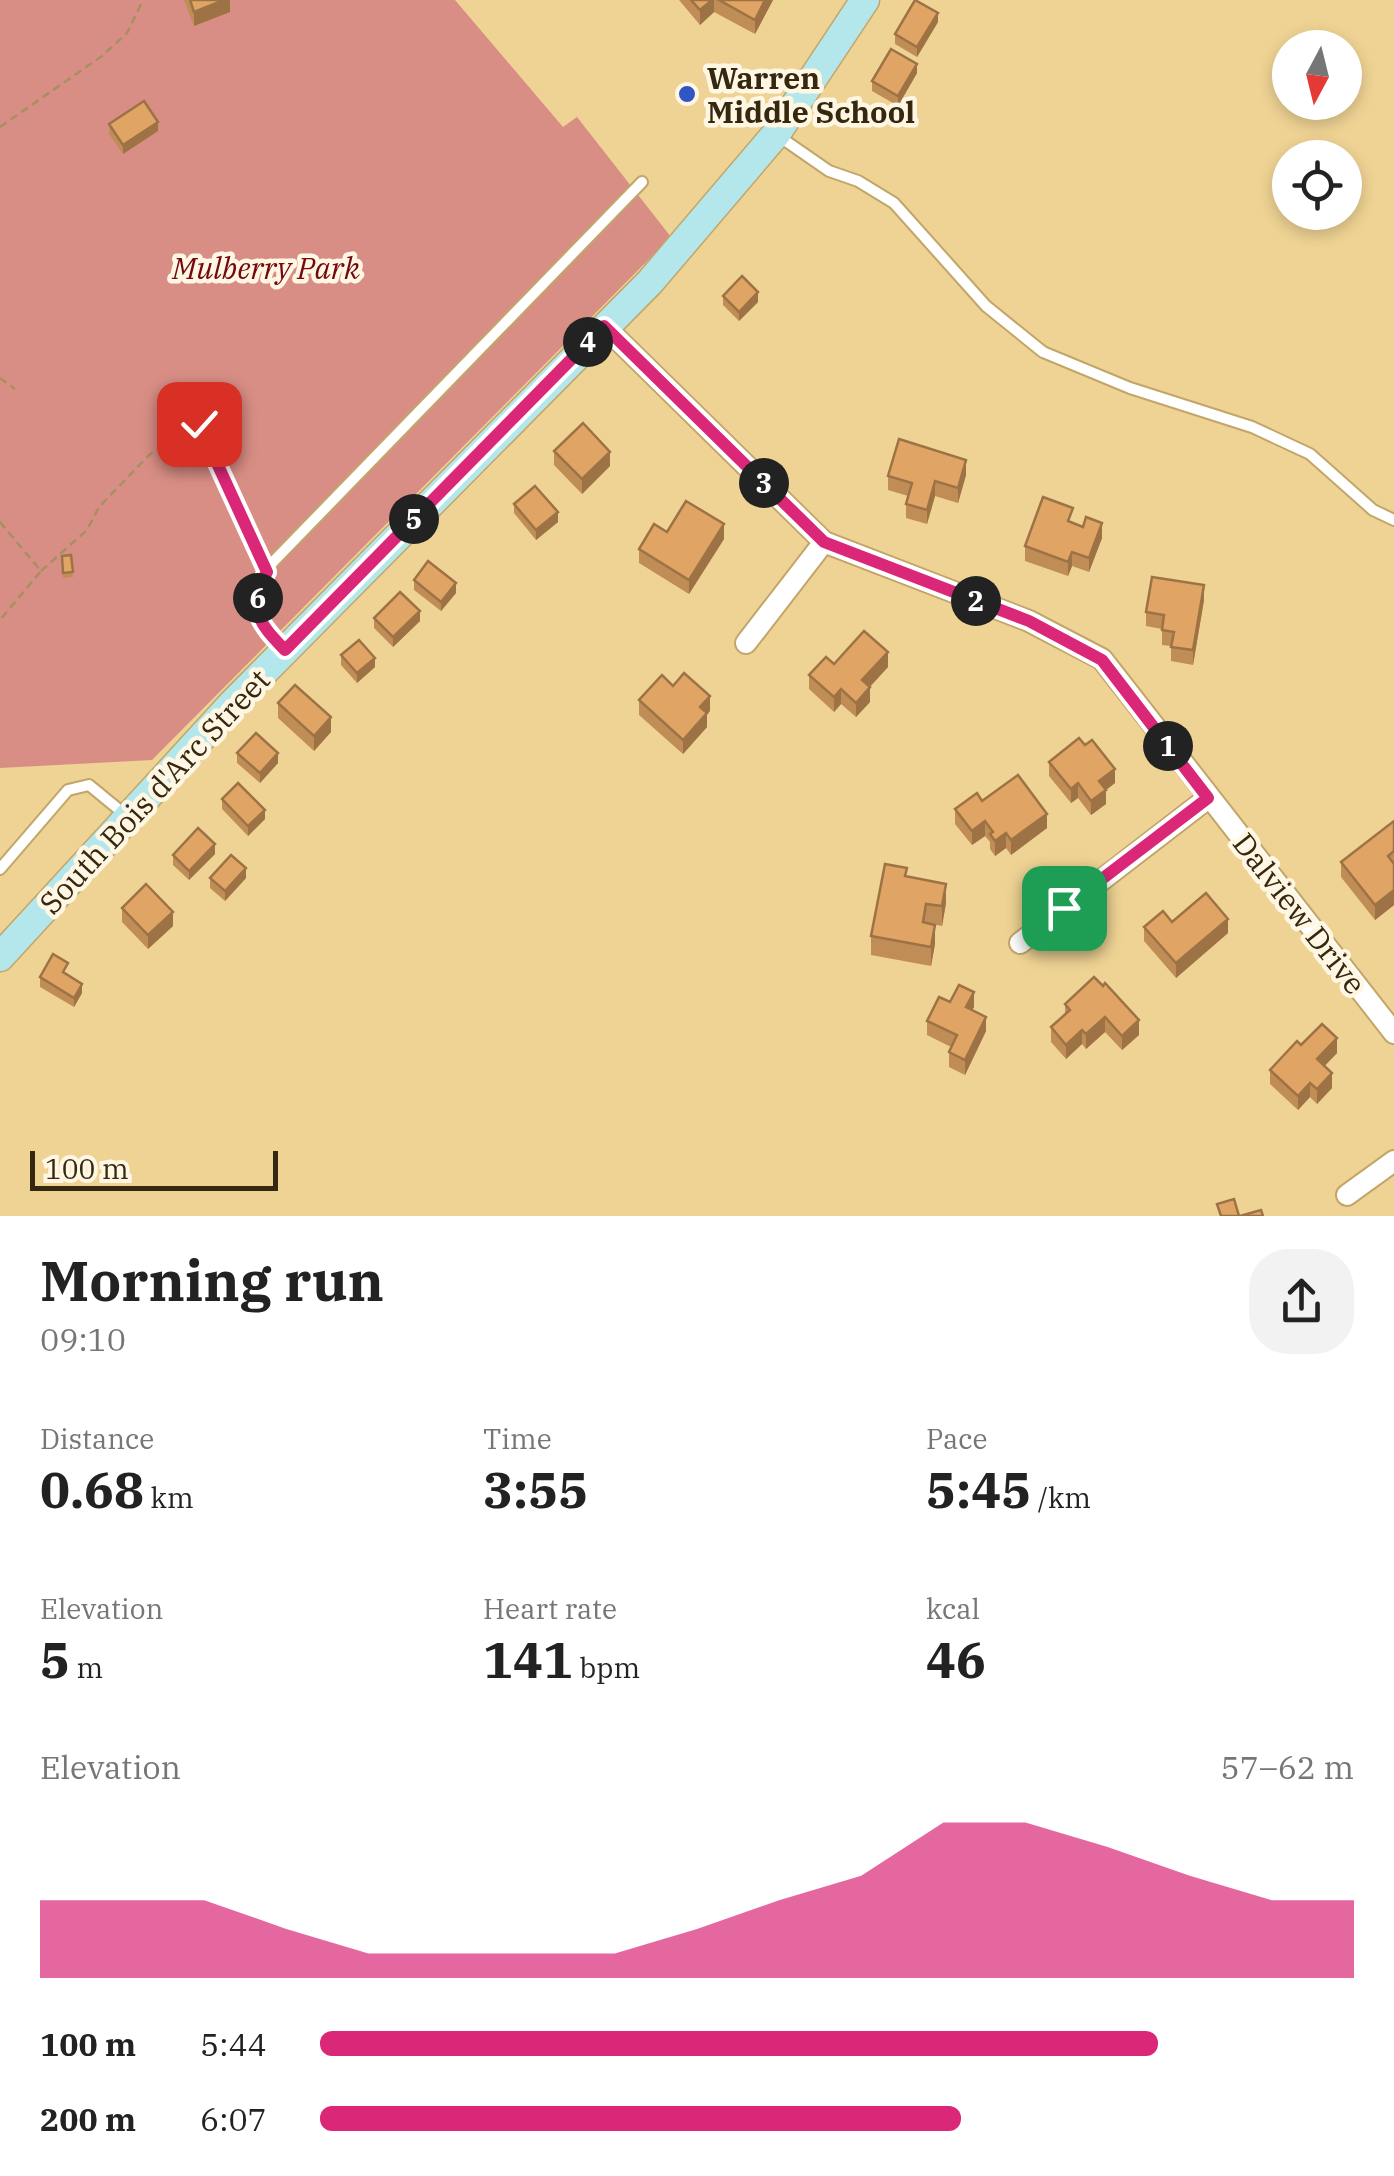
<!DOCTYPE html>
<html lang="en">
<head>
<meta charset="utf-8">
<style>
  body { margin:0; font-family:"IBM Plex Serif",serif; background:#f2f2f2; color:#222; height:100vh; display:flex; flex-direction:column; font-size:38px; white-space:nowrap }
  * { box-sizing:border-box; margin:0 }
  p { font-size:32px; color:#767676 }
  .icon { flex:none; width:55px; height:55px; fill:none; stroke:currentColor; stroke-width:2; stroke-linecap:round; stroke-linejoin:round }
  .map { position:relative; height:1216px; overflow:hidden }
  .panel { display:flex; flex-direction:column; background:#fff; flex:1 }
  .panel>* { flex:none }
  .needle { width:65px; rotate:187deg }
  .buttons { position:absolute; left:1272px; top:30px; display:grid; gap:20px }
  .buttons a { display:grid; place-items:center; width:90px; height:90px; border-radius:50%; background:#fff; box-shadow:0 5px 15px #0003; font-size:50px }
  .scale { position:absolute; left:30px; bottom:25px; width:248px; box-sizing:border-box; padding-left:10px; border:5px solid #34290f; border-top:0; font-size:28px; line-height:35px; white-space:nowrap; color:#34290f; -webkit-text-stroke:8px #fff6e4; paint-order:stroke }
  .pin { position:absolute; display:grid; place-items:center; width:85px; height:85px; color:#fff; margin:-42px; border-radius:20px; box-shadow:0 5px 15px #0006 }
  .km { position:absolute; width:50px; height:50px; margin:-25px; border-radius:50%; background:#222; color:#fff; font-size:28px; line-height:50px; text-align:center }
  .round { display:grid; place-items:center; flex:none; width:105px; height:105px; border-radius:40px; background:#f2f2f2 }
  .head { display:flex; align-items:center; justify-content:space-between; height:170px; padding:0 40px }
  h1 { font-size:55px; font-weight:700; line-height:75px }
  .stats { display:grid; grid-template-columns:repeat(3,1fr); gap:15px; height:170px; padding:10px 40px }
  .stats div { display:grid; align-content:center }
  .stats b { font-size:50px; font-weight:700 }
  .stats small { font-size:28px; font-weight:400 }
  .stats p { font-size:28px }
  .chart { height:280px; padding:20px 40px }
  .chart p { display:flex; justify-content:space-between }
  .chart svg { width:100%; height:180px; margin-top:10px; fill:#db2777; opacity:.7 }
  ul { padding:0 40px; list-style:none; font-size:32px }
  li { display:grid; grid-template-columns:160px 120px 1fr; align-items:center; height:75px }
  li i { height:25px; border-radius:12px; background:#db2777 }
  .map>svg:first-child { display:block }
  .green { fill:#d98e85 }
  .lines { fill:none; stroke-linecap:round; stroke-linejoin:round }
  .service-casing { stroke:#c2a669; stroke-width:14 }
  .minor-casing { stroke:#c2a669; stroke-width:24 }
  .secondary-casing { stroke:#c2a669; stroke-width:31 }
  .path { stroke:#a69060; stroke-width:2.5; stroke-dasharray:8 5; stroke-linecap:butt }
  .service { stroke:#fff; stroke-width:10 }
  .minor { stroke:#fff; stroke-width:20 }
  .secondary { stroke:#b4e7ec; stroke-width:28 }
  .wall { fill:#c18d56 }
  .shaded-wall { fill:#9d7346 }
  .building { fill:#e0a464; stroke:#9d7346; stroke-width:2.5 }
  .route-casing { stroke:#fff; stroke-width:20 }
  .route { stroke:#db2777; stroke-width:12 }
  .poi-dot { fill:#3155c5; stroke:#fff6e4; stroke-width:4 }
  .labels { text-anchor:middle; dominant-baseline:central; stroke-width:9; stroke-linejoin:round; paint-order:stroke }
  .poi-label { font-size:30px; font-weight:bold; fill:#34290f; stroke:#fff6e4; text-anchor:start }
  .park-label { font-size:30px; font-style:italic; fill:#73080d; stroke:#fff6e4 }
  .street-label { font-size:30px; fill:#34290f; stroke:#fff6e4 }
</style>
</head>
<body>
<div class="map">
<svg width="1394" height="1216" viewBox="0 0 1394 1216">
  <rect width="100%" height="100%" fill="#efd394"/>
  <!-- green -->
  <path class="green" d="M0 0H455L563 127 577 117 671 237 152 760 0 768Z"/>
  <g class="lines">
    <defs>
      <g id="service">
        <path d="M777 135 829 171 858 181 894 203 986 306 1043 352 1130 388 1252 427 1310 454 1373 510 1394 520"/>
        <path d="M284 650C254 617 248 605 271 564L642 182"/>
        <path d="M0 869 68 790 89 785 128 817"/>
      </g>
      <g id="minor">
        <path d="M604 326 824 542 1029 621 1102 659 1394 1033"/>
        <path d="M746 643 824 542"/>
        <path d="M1020 943 1208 798"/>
        <path d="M1347 1195 1394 1161"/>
      </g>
      <path id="secondary" d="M0 957 233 703 650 282 776 134 865 0"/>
    </defs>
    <!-- service casing -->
    <use href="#service" class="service-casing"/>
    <!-- minor casing -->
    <use href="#minor" class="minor-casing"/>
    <!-- secondary casing -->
    <use href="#secondary" class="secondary-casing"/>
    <!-- path -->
    <g class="path">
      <path d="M0 127 102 56 127 33 143 0"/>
      <path d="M0 378 15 389"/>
      <path d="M200 424 219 412"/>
      <path d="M0 522 41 571 0 620"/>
      <path d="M41 571 87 530 99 507 149 455 199 424 258 556"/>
    </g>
    <!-- service -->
    <use href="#service" class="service"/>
    <!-- minor -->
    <use href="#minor" class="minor"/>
    <!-- secondary -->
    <use href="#secondary" class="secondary"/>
  </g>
  <!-- wall -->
  <g class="wall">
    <path d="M184 0H230V12L194 26Z"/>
    <path d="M679 0H773L755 34 714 12 700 25Z"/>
    <path d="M938 22 917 57 895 44V34Z"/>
    <path d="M917 73 898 106 872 91V81Z"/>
    <path d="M109 124 158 131 123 154 109 134Z"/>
    <path d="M723 296 758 302 739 321 723 305Z"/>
    <path d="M554 451 610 466 582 494 554 465Z"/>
    <path d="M966 475 958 503 935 496 927 524 906 518V504L908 496 888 490V476Z"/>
    <path d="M514 504 558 522 536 540 514 513Z"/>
    <path d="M1073 523 1102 538 1089 572 1072 566 1068 576 1025 561V546Z"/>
    <path d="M667 532 724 539 689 594 639 563V549Z"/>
    <path d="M71 555 73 577 63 578 62 556Z"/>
    <path d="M414 580 456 593 441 611 414 590Z"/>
    <path d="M1204 600 1193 665 1171 661V646L1162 645V629L1146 626V612Z"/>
    <path d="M374 618 420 621 393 647 374 628Z"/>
    <path d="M341 655 375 667 357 683 341 665Z"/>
    <path d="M834 664 888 667 870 687V702L856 717 841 704 834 712 809 689V675Z"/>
    <path d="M673 686 710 711 707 714V727L683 754 639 715V700Z"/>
    <path d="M278 703 331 732 314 751 278 718Z"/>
    <path d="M237 753 278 763 260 783 237 763Z"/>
    <path d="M1049 762 1115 783 1106 790V804L1091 815 1078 798 1071 803 1049 776Z"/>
    <path d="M222 799 265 819 248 836 222 809Z"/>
    <path d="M982 801 1047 828 1011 855 1006 848 995 856 990 849V842L985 836 972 845 955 824V809Z"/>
    <path d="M1394 821V905L1375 920 1341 877V862Z"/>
    <path d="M215 854 189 880 173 865V855Z"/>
    <path d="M907 876 946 903 942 926 926 923 935 944 931 966 871 955V936Z"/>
    <path d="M210 878H246L225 901 210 888Z"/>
    <path d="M122 908 173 926 148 949 122 922Z"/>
    <path d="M1172 922 1228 933 1176 978 1144 941V927Z"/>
    <path d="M68 973 67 974 82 993 74 1007 40 987V977Z"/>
    <path d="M1094 977 1139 1035 1122 1050 1105 1032 1086 1049 1082 1044 1066 1059 1051 1042V1027L1065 1015V1004Z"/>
    <path d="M950 1002 974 1007 972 1010 986 1031 965 1075 949 1067V1052L951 1047 927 1035V1021Z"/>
    <path d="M1301 1045 1337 1053 1324 1066 1332 1088 1317 1104 1310 1097 1298 1110 1270 1084V1070Z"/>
  </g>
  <!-- shaded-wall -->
  <g class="shaded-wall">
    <path d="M224 0H230V12L194 26V12Z"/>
    <path d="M712 0H714V12L700 25V10Z"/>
    <path d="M765 0H773L755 34V20Z"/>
    <path d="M938 13V22L917 57V47Z"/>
    <path d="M917 64V73L898 106V96Z"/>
    <path d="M158 122V131L123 154V145Z"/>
    <path d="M758 292V302L739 321V312Z"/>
    <path d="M610 452V466L582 494V479Z"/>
    <path d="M966 460V475L958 503V488Z"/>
    <path d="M935 481V496L927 524V510Z"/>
    <path d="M558 512V522L536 540V530Z"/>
    <path d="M1102 523V538L1089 572V558Z"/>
    <path d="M724 524V539L689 594V580Z"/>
    <path d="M1072 552V566L1068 576V562Z"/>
    <path d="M456 583V593L441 611V602Z"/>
    <path d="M1204 585V600L1193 665V650Z"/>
    <path d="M420 611V621L393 647V637Z"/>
    <path d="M888 652V667L862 695V680Z"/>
    <path d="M375 658V667L357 683V673Z"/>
    <path d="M870 687V702L856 717V703Z"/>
    <path d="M841 689V704L834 712V697Z"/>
    <path d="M710 696V711L707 714V727L683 754V740L700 707Z"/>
    <path d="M331 717V732L314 751V736Z"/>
    <path d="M278 753V763L260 783V773Z"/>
    <path d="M1115 769V783L1106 790V804L1091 815V801L1099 781Z"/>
    <path d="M1078 783V798L1071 803V789Z"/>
    <path d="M265 810V819L248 836V826Z"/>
    <path d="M1047 814V828L1011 855V840Z"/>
    <path d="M985 821V836L972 845V831Z"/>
    <path d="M1006 833V848L995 856V841Z"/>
    <path d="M215 844V854L189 880V871Z"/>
    <path d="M246 868V878L225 901V891Z"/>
    <path d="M946 884V903L942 926V906Z"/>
    <path d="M1394 890V905L1375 920V905Z"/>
    <path d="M173 912V926L148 949V935Z"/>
    <path d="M1228 919V933L1176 978V963Z"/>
    <path d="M935 925V944L931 966V947Z"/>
    <path d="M82 984V993L74 1007V998Z"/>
    <path d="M974 992V1007L966 1022V1007Z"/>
    <path d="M986 1017V1031L965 1075V1060Z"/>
    <path d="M1105 1017V1032L1086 1049V1034Z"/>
    <path d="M1139 1020V1035L1122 1050V1036Z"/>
    <path d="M1082 1030V1044L1066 1059V1045Z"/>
    <path d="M1337 1038V1053L1317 1074V1059Z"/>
    <path d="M1332 1073V1088L1317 1104V1089Z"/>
    <path d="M1310 1083V1097L1298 1110V1096Z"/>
  </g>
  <!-- building -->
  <g class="building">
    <path d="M190 0H224L194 12Z"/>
    <path d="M691 0H712L700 10Z"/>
    <path d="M719 0H765L755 20Z"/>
    <path d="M915 0 938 13 917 47 895 34Z"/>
    <path d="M891 49 917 64 898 96 872 81Z"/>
    <path d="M144 101 158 122 123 145 109 124Z"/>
    <path d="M742 276 758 292 739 312 723 296Z"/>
    <path d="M583 423 610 452 582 479 554 451Z"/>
    <path d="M899 439 966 460 958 488 935 481 927 510 906 504 912 483 888 476Z"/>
    <path d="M535 486 558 512 536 530 514 504Z"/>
    <path d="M1043 497 1073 508 1068 521 1083 527 1086 517 1102 523 1089 558 1072 552 1068 562 1025 546Z"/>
    <path d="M686 501 724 524 689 580 639 549 654 524 667 532Z"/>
    <path d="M71 555 73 572 63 573 62 556Z"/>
    <path d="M428 561 456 583 441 602 414 580Z"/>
    <path d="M1152 577 1204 585 1193 650 1171 647 1174 632 1162 630 1164 615 1146 612Z"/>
    <path d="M400 592 420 611 393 637 374 618Z"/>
    <path d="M864 631 888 652 862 680 870 687 856 703 841 689 834 697 809 675 826 657 834 664Z"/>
    <path d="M359 640 375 658 357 673 341 655Z"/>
    <path d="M684 673 710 696 700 707 707 713 683 740 639 700 662 675 673 686Z"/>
    <path d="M295 685 331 717 314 736 278 703Z"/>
    <path d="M256 733 278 753 260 773 237 753Z"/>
    <path d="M1079 738 1085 745 1092 740 1115 769 1099 781 1106 790 1091 801 1078 783 1071 789 1049 762Z"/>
    <path d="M1018 775 1047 814 1011 840 1006 833 995 841 990 834 993 832 985 821 972 831 955 809 977 793 982 801Z"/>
    <path d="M238 783 265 810 248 826 222 799Z"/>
    <path d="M1394 821V851L1388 856 1394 864V890L1375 905 1341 862Z"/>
    <path d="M198 828 215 844 189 871 173 855Z"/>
    <path d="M231 855 246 868 225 891 210 878Z"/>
    <path d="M885 864 907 868 905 876 946 884 942 906 926 904 923 922 935 925 931 947 871 936Z"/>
    <path d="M146 884 173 912 148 935 122 908Z"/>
    <path d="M1206 893 1228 919 1176 963 1144 927 1163 911 1172 922Z"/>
    <path d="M53 954 68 963 63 972 82 984 74 998 40 977Z"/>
    <path d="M1094 977 1103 986 1105 983 1139 1020 1122 1036 1105 1017 1086 1034 1082 1030 1066 1045 1051 1027 1070 1010 1065 1004Z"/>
    <path d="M959 985 974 992 966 1007 986 1017 965 1060 949 1052 957 1035 927 1021 939 997 950 1002Z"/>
    <path d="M1322 1024 1337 1038 1317 1059 1332 1073 1317 1089 1310 1083 1298 1096 1270 1070 1297 1041 1301 1045Z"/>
    <path d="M1234 1199 1239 1216H1221L1217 1204Z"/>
    <path d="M1261 1210 1263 1216H1240Z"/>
  </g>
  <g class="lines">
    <defs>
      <path id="route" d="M199 424 267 572C245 608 260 624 285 650L604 326 824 542 1029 621 1102 660 1208 798 1064 908"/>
    </defs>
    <!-- route casing -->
    <use href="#route" class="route-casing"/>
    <!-- route -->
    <use href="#route" class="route"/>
  </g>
  <!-- markers -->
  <circle class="poi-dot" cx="687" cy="94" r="10"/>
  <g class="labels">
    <!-- poi labels -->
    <g class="poi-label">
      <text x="707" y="77">Warren<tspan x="707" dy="34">Middle School</tspan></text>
    </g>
    <!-- park labels -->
    <g class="park-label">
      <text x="266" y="267">Mulberry Park</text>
    </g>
    <!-- street labels -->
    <g class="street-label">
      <text transform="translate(154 791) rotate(-47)">South Bois d'Arc Street</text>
      <text transform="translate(1300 913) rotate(52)">Dalview Drive</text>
    </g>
  </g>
</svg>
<div class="buttons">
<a><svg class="needle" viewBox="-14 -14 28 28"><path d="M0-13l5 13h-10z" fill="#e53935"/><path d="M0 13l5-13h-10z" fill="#767676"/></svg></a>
<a><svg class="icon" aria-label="locate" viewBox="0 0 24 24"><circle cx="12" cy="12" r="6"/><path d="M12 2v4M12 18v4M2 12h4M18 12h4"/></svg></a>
</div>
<div class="scale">100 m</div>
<div class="pin" style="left:1064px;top:908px;background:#1e9e55"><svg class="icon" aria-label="arrive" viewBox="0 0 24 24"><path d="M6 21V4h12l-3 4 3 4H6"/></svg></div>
<div class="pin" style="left:199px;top:424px;background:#d93025"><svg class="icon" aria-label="check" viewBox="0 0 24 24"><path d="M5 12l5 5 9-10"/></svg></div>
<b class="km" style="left:1168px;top:746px">1</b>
<b class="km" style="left:976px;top:601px">2</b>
<b class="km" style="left:764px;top:483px">3</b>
<b class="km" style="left:588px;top:342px">4</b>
<b class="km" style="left:414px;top:519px">5</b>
<b class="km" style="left:258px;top:598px">6</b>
</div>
<section class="panel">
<div class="head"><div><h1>Morning run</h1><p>09:10</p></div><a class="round"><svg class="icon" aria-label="share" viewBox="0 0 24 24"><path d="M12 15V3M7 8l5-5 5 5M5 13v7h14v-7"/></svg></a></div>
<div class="stats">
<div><p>Distance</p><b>0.68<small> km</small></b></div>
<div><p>Time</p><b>3:55</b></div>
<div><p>Pace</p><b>5:45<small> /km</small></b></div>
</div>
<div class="stats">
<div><p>Elevation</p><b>5<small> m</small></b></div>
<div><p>Heart rate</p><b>141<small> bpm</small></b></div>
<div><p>kcal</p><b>46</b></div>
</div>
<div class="chart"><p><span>Elevation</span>57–62 m</p>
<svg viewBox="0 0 160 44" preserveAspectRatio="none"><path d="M0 44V25L10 25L20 25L30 32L40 38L50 38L60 38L70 38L80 32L90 25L100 19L110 6L120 6L130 12L140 19L150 25L160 25V44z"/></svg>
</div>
<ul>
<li><b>100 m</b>5:44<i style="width:81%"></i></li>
<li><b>200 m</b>6:07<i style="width:62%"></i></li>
</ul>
</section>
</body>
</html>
